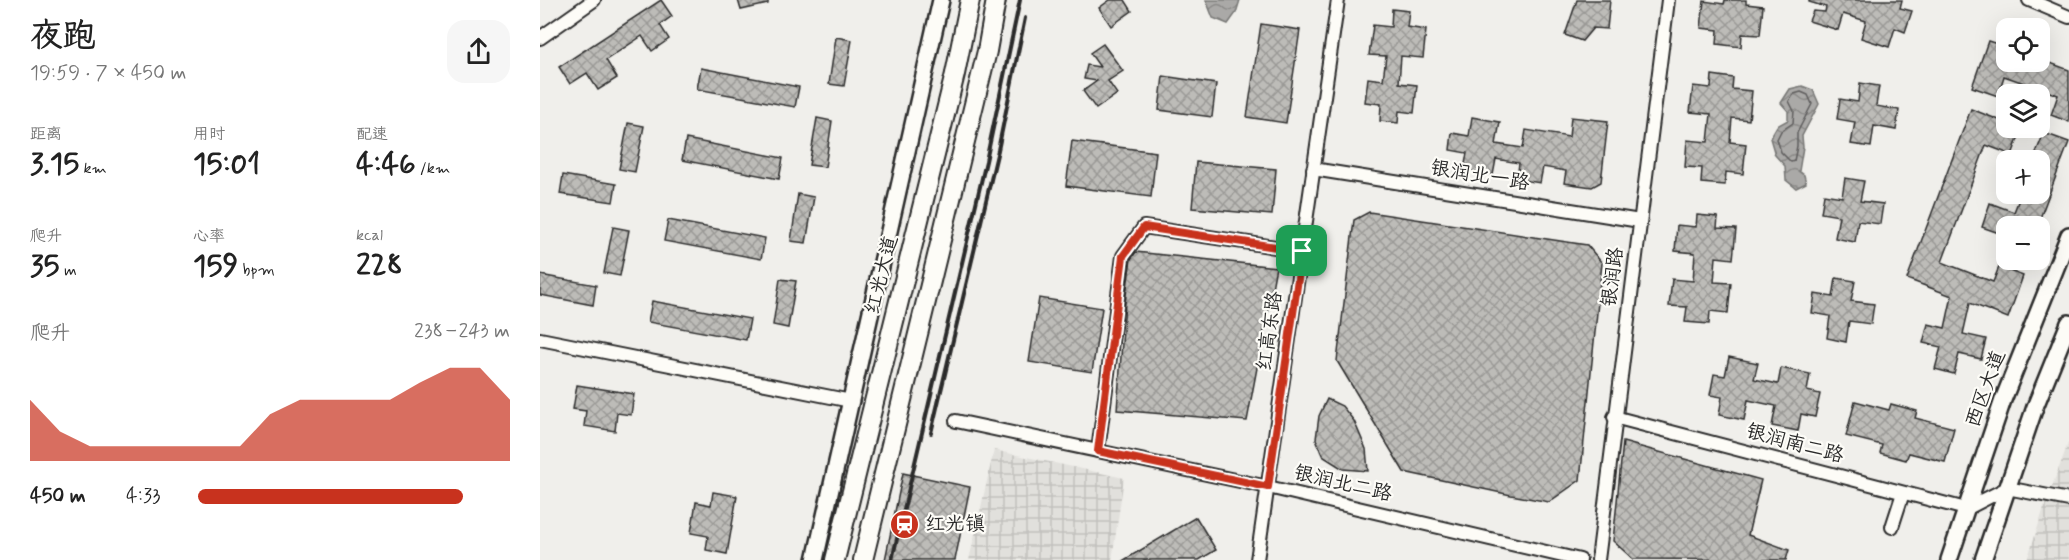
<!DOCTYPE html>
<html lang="zh">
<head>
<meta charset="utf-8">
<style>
  body { margin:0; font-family:Mynerve,"LXGW WenKai TC",sans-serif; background:#f6f6f6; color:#222; height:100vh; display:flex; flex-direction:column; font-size:22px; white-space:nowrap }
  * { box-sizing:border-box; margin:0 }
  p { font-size:20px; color:#767676 }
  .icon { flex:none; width:33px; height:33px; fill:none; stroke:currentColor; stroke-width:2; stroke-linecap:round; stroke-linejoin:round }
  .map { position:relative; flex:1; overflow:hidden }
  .sheet { display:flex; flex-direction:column; background:#fff; width:540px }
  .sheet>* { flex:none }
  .controls { position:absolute; left:1456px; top:18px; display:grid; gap:12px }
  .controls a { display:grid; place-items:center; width:54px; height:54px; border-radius:12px; background:#fff; box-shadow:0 6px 24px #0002; font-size:30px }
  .pin { position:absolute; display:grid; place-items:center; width:51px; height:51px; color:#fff; margin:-26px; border-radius:12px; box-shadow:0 3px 9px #0006 }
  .round { display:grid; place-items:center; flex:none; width:63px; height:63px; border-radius:18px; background:#f6f6f6 }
  .overview { display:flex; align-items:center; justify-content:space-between; height:102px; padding:0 30px }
  h1 { font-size:33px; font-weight:700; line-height:45px }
  .figures { display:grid; grid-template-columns:repeat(3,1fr); gap:9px; height:102px; padding:6px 30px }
  .figures div { display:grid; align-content:center }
  .figures b { font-size:30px; font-weight:700 }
  .figures small { font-size:16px; font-weight:400 }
  .figures p { font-size:16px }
  .chart { height:168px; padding:12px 30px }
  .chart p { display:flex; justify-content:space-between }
  .chart svg { width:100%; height:108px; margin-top:6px; fill:#c8321e; opacity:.7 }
  ul { padding:0 30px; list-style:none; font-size:20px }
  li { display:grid; grid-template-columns:96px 72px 1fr; align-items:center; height:45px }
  li i { height:15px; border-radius:8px; background:#c8321e }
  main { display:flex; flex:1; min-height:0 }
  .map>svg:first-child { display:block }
  .industrial { fill:url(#industrial-grid) }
  .water { fill:url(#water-waves); stroke:#777775; stroke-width:1.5 }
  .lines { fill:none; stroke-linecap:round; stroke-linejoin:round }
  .shore { stroke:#5e5d5d; stroke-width:1.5 }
  .building { fill:url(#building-cross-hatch); stroke:#2b2b2b; stroke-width:1.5 }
  .minor-casing { stroke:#2b2b2b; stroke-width:16 }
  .major-casing { stroke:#2b2b2b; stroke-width:20 }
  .highway-casing { stroke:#2b2b2b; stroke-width:22 }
  .minor { stroke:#fdfcf7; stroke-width:12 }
  .major { stroke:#fdfcf7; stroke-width:15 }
  .highway { stroke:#fdfcf7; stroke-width:18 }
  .rail { stroke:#2b2b2b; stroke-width:4 }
  .route-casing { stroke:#fff; stroke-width:12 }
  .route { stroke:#c8321e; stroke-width:8 }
  .labels { text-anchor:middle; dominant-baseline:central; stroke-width:4.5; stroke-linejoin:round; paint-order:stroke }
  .street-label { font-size:20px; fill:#2b2b2b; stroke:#fdfcf7 }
  .poi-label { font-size:20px; fill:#2b2b2b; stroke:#fdfcf7; text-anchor:start }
</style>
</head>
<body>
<main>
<section class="sheet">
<div class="overview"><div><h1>夜跑</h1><p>19:59 · 7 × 450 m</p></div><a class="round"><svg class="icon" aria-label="share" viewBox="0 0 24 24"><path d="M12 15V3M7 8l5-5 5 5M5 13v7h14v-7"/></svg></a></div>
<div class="figures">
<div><p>距离</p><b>3.15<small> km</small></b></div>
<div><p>用时</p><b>15:01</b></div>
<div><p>配速</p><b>4:46<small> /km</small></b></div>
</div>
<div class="figures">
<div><p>爬升</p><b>35<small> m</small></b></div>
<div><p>心率</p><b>159<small> bpm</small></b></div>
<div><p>kcal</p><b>228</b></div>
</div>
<div class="chart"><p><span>爬升</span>238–243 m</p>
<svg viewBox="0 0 160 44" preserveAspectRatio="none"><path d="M0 44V19L10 32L20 38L30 38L40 38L50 38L60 38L70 38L80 25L90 19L100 19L110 19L120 19L130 12L140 6L150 6L160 19V44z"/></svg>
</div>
<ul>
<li><b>450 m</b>4:33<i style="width:85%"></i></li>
</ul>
</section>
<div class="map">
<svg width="1529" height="560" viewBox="0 0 1529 560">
  <defs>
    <pattern id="industrial-grid" width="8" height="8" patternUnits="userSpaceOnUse" patternTransform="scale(1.5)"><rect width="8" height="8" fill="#e1e0dc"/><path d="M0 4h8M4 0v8" fill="none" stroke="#c1c0bd"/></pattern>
    <pattern id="water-waves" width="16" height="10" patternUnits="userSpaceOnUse" patternTransform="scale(1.5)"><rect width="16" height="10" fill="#aaa9a7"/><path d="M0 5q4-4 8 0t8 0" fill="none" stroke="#8b8a88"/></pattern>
    <pattern id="building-cross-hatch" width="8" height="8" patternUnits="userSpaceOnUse" patternTransform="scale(1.5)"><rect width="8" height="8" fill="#bdbcb8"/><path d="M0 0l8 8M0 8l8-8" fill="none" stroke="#9a9996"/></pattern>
  </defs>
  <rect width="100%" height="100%" fill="#f0efeb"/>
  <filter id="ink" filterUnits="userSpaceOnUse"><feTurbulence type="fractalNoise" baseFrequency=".0167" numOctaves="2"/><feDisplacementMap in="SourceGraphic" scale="12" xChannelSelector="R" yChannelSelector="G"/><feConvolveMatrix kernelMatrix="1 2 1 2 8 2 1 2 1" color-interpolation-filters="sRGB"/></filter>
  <g filter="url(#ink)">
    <!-- industrial -->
    <g class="industrial">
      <path d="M1529 441V560H1487L1505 505Z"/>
      <path d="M454 450 584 478 572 560H429Z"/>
    </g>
    <!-- water -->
    <g class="water">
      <path d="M666 0H700L696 13 688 24 673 18Z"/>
      <path d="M1262 86 1273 90 1279 104 1262 136 1263 147 1259 171 1264 175 1266 183 1256 188 1246 180 1245 166 1235 155 1230 138 1237 126 1248 120V111L1241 103 1250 89Z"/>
    </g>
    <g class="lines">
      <!-- shore -->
      <path class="shore" d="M1261 92 1268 95 1272 104 1257 133V146L1254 161 1251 162 1241 152 1237 139 1241 131 1253 123 1254 111 1249 101 1254 94Z"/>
    </g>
    <!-- building -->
    <g class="building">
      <path d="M121 0 132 16 120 25 129 39 112 51 102 36 66 60 77 78 58 90 47 73 30 84 19 67Z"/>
      <path d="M198 0H228V4L201 10Z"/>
      <path d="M570 0H585L592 11 571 26 559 8Z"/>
      <path d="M1037 0H1070L1067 29 1053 28 1042 41 1025 35Z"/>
      <path d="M1185 0H1206V4L1223 6 1220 35 1202 34 1201 47 1177 44 1178 30 1161 28 1164 1 1184 4Z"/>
      <path d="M1269 0H1362L1360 8 1372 11 1365 32 1355 28 1349 47 1321 38 1326 21 1303 14 1298 30 1269 21 1273 11 1285 12 1286 7 1269 2Z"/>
      <path d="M852 9 869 11 867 27 886 30 883 58 861 56 859 83 877 85 874 113 859 111 858 123 840 121 841 104 825 102 828 78 843 80 846 56 829 55 833 25 851 27Z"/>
      <path d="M721 24 760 30 746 123 707 117Z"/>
      <path d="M296 37 312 40 304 86 289 84Z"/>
      <path d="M1448 41 1467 47V62H1500V59L1529 70V122L1511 115 1518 95 1464 76 1458 96 1432 87Z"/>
      <path d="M563 44 583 71 568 81 577 94 556 109 543 91 557 81 544 79 547 65 560 67 550 53Z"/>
      <path d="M161 68 259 87 255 107 157 89Z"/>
      <path d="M1172 75 1193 78 1192 89 1212 91 1209 120 1192 118 1190 142 1206 144 1203 174 1186 172 1185 185 1161 183 1162 168 1145 167 1147 140 1168 142 1171 114 1150 112 1153 86 1171 88Z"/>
      <path d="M623 76 676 84 672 117 619 110Z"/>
      <path d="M1320 83 1339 86 1336 106 1359 110 1356 130 1334 126 1331 147 1311 144 1315 122 1297 119 1300 99 1318 102Z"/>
      <path d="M1431 109 1467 123V128H1482L1472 155 1446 145 1402 262 1453 282 1459 267 1483 276 1468 318 1430 303 1423 334 1446 339 1441 359 1419 354 1414 374 1395 369 1401 347 1383 343 1388 324 1405 328 1412 296 1367 279Z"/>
      <path d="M932 117 960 122 956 144 983 148 986 130 1029 137 1031 117 1068 121 1061 182 1052 187 1024 183 1026 171 1003 167 1000 183 977 179 979 163 956 159 953 175 924 170 927 153 910 150 912 133 929 136Z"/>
      <path d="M277 118 292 121 285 167 269 165Z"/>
      <path d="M88 123 104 126 95 172 79 169Z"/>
      <path d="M1504 133 1529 142 1497 226H1467V236L1442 227 1450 203 1474 212 1481 194H1500V160H1493Z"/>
      <path d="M146 139 243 158 239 179 142 160Z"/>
      <path d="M532 141 616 152 611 197 526 186Z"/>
      <path d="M656 162 736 169 732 215 652 208Z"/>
      <path d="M23 175 76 184 73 202 20 194Z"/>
      <path d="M1305 178 1324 181 1320 201 1343 204 1340 224 1318 221 1315 242 1295 238 1299 216 1281 213 1284 194 1302 197Z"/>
      <path d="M258 194 274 197 266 243 251 241Z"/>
      <path d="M829 212 1047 245 1062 263 1040 480 1009 502 971 495 864 472 797 361 814 220Z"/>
      <path d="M1157 215 1178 217 1177 228 1196 229 1193 259 1176 257 1174 282 1191 283 1188 313 1170 311 1169 324 1145 322 1147 307 1129 306 1132 279 1153 281 1155 253 1135 251 1137 225 1156 227Z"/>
      <path d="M128 220 225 238 221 259 124 241Z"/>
      <path d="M73 227 89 230 80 276 64 273Z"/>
      <path d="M596 252 736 267 707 421 577 410 585 303 591 259Z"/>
      <path d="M0 275 56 285 53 305 0 295Z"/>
      <path d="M1296 278 1315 281 1311 301 1334 304 1331 324 1309 321 1306 342 1287 338 1290 316 1272 313 1275 294 1293 297Z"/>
      <path d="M240 279 256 281 248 328 233 325Z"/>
      <path d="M499 298 562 308 552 372 489 362Z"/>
      <path d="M112 301 210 319 206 340 108 322Z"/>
      <path d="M1189 357 1218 363 1214 379 1238 384 1241 368 1270 374 1267 391 1280 394 1275 417 1261 414 1258 431 1232 426 1236 406 1208 400 1204 420 1179 415 1182 397 1170 395 1174 374 1185 376Z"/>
      <path d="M37 385 94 394 91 415 77 413 75 431 44 426 46 411 33 409Z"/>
      <path d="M787 399 802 406 814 421 826 449 828 471 803 469 784 457 776 439 779 416Z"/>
      <path d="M1315 401 1349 410 1351 404 1377 411 1375 418 1414 428 1405 462 1369 453 1366 460 1340 453 1342 445 1306 436Z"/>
      <path d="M1083 442 1221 480 1208 535 1249 550 1246 560 1093 559 1073 541Z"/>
      <path d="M363 473 430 487 415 560H345Z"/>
      <path d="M173 492 197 496 187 554 166 550 168 536 151 533 156 502 171 505Z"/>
      <path d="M656 517 676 550 659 560H584Z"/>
    </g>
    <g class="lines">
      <defs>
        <g id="minor">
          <path d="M1489 0 1529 17"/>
          <path d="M0 38 54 0"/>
          <path d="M773 169 1100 221"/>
          <path d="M0 339 311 401"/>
          <path d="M1074 417 1426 509 1467 488 1529 500"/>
          <path d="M416 421 728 487 1040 560"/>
          <path d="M558 451 583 256 604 227 762 251"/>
          <path d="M1352 527 1363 493"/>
          <path d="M717 560 798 0"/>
          <path d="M1058 560 1128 0"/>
        </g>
        <g id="major">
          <path d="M275 560 401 0"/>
          <path d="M1409 560 1463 400 1529 235"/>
          <path d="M1443 560 1495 407 1529 323"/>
        </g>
        <g id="highway">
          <path d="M295 560 415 74 430 0"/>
          <path d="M323 560 447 51 456 0"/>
        </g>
      </defs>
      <!-- minor casing -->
      <use href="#minor" class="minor-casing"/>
      <!-- major casing -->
      <use href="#major" class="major-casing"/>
      <!-- highway casing -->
      <use href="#highway" class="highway-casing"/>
      <!-- minor -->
      <use href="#minor" class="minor"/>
      <!-- major -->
      <use href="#major" class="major"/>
      <!-- highway -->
      <use href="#highway" class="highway"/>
      <!-- rail -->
      <g class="rail">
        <path d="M391 433 458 150 485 18"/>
        <path d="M352 560 446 161 480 0"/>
      </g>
    </g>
  </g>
  <g class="lines" filter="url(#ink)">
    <defs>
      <path id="route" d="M604 227 762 251 728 487 558 451 583 256Z"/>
    </defs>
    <!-- route casing -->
    <use href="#route" class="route-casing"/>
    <!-- route -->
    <use href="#route" class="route"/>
  </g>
  <!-- icons -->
  <defs>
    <symbol id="station-disc" viewBox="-11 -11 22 22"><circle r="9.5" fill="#c8321e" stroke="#fdfcf7"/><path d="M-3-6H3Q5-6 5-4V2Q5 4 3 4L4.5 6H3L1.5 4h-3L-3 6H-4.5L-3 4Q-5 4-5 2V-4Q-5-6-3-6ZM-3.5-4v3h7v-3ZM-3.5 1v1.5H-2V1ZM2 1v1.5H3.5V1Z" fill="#fff"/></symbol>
  </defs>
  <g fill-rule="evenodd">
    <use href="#station-disc" x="348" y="508" width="33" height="33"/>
  </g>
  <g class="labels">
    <!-- street labels -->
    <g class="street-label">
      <text transform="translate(940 176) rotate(9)">银润北一路</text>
      <text transform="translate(342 275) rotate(-76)">红光大道</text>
      <text transform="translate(1073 277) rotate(-83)">银润路</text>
      <text transform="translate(730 331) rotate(-82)">红高东路</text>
      <text transform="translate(1446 389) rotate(-70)">西区大道</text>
      <text transform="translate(1255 444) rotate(15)">银润南二路</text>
      <text transform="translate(803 484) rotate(13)">银润北二路</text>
    </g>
    <!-- poi labels -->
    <g class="poi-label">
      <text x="385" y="524">红光镇</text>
    </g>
  </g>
</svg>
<div class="controls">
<a><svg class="icon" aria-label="locate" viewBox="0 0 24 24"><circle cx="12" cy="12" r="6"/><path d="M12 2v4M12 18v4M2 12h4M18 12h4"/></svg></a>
<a><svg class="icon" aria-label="layers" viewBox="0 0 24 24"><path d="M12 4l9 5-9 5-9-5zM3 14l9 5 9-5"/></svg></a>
<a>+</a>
<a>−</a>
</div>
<div class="pin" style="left:762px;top:251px;background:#1e9e55"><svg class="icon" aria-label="arrive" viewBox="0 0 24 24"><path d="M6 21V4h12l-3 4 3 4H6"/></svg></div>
</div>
</main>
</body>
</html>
